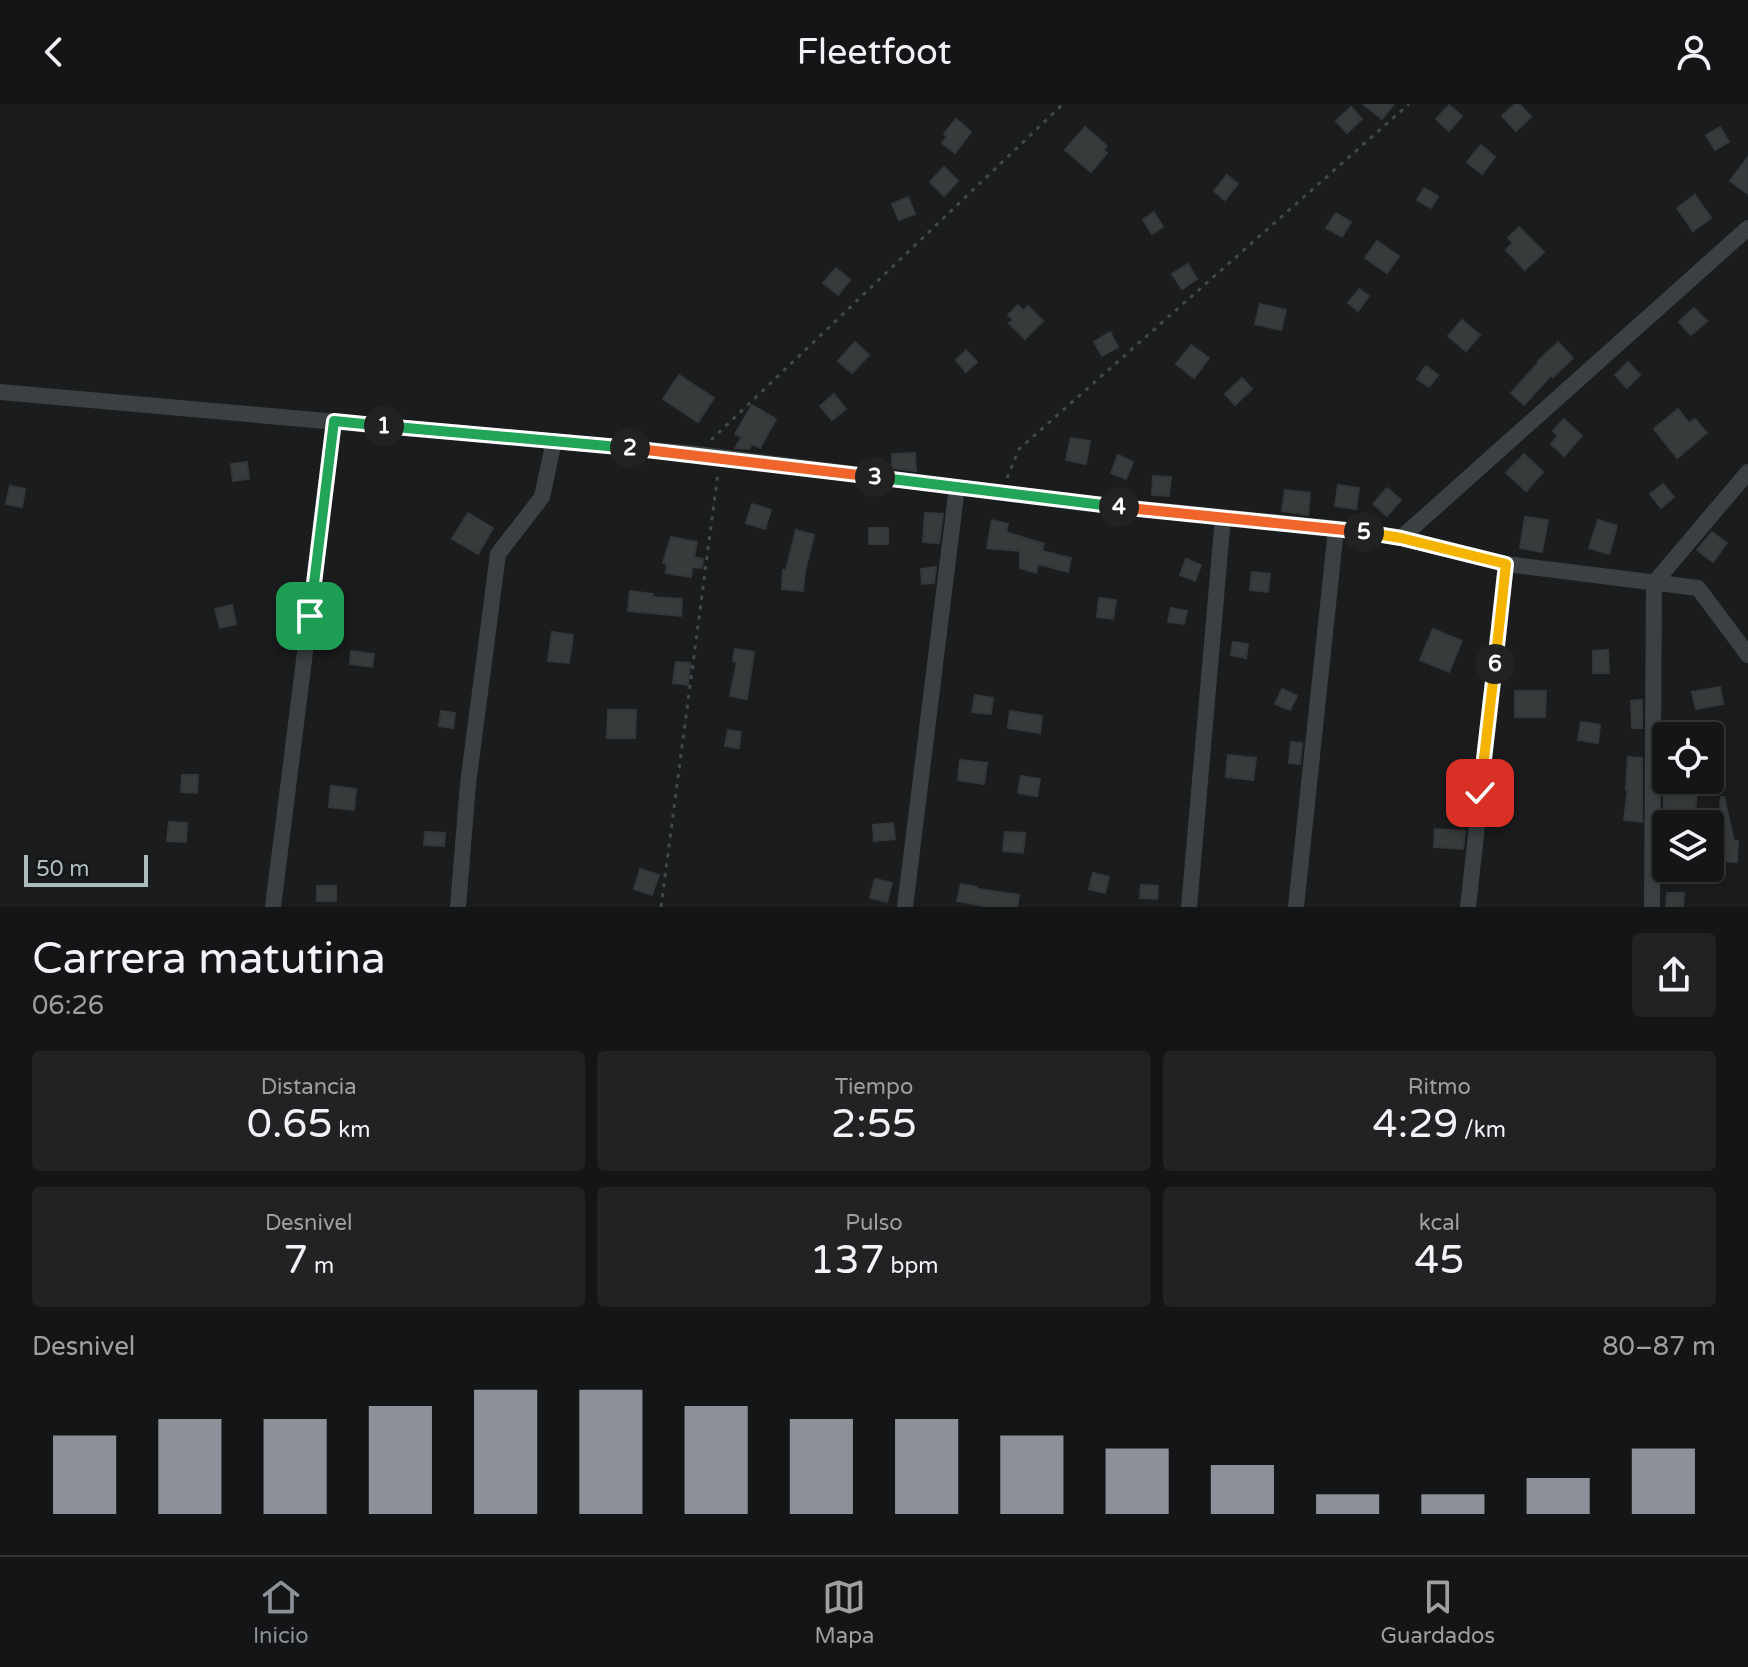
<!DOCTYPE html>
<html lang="es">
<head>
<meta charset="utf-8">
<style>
  body { margin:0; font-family:"Varela Round",sans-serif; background:#212223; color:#f1f3f6; height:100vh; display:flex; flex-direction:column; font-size:30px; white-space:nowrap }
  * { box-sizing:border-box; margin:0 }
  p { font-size:26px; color:#9d9fa1 }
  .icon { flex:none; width:44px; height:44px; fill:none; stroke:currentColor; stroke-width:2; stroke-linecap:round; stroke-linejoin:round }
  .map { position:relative; height:803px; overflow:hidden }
  .sheet { display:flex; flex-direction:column; background:#141516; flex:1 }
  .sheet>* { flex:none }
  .fabs { position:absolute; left:1652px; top:618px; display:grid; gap:16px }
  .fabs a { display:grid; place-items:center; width:72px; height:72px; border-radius:8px; background:#141516; box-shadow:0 4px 12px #0003,0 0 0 2px #333435; font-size:40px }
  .scale { position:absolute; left:24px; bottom:20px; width:124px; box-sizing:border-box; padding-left:8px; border:4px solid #adbcbc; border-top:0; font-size:22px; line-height:28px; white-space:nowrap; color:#adbcbc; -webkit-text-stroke:6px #151718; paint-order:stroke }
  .pin { position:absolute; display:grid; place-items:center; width:68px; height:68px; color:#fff; margin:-34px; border-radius:16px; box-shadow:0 4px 12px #0006 }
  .km { position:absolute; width:40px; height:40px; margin:-20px; border-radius:50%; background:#222; color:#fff; font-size:22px; line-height:40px; text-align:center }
  .round { display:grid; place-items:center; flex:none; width:84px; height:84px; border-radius:8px; background:#212223 }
  .summary { display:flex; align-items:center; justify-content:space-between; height:136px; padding:0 32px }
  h1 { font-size:44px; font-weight:600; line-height:60px }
  .metrics { display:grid; grid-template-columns:repeat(3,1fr); gap:12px; height:136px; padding:8px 32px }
  .metrics div { display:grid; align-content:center; border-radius:8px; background:#212223; text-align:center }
  .metrics b { font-size:40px; font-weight:600 }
  .metrics small { font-size:22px; font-weight:400 }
  .metrics p { font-size:22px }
  .chart { height:224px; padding:16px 32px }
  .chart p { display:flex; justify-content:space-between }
  .chart svg { width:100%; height:144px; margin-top:8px; stroke:#8c9099; stroke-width:6 }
  header { display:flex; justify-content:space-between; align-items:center; height:104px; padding:0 32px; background:#141516; font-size:36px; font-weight:600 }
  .tabs { display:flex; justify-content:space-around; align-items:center; height:112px; border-top:2px solid #333435; background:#141516; font-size:22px; color:#9d9fa1 }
  .tabs a { display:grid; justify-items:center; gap:4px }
  .tabs .on { color:#8c9099 }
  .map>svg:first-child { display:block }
  .building { fill:#373b3c; stroke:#343739; stroke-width:2 }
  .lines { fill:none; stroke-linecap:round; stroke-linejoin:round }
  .path { stroke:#414949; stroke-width:3; stroke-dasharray:4 6; stroke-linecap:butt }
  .minor { stroke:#3b4142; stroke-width:16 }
  .split-1-casing { stroke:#fff; stroke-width:16 }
  .split-2-casing { stroke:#fff; stroke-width:16 }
  .split-3-casing { stroke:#fff; stroke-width:16 }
  .split-4-casing { stroke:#fff; stroke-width:16 }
  .split-5-casing { stroke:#fff; stroke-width:16 }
  .split-6-casing { stroke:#fff; stroke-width:16 }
  .split-7-casing { stroke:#fff; stroke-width:16 }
  .split-1 { stroke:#22a559; stroke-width:10 }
  .split-2 { stroke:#22a559; stroke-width:10 }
  .split-3 { stroke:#f0652b; stroke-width:10 }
  .split-4 { stroke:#22a559; stroke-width:10 }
  .split-5 { stroke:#f0652b; stroke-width:10 }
  .split-6 { stroke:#f5b400; stroke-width:10 }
  .split-7 { stroke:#f5b400; stroke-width:10 }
</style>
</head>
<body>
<header><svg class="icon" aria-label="back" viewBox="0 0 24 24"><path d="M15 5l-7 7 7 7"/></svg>Fleetfoot<svg class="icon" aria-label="person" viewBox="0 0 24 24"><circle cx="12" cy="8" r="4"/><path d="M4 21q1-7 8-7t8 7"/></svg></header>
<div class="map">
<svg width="1748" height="803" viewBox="0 0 1748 803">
  <rect width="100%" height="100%" fill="#1a1c1d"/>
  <!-- building -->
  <g class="building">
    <path d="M1363 0H1394L1382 15Z"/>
    <path d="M1515 0H1519L1531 13 1516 27 1502 12Z"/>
    <path d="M1449 1 1462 12 1449 27 1436 15Z"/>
    <path d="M1351 3 1362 15 1347 29 1336 17Z"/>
    <path d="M956 15 971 28 955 49 942 39 947 33 944 30Z"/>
    <path d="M1085 23 1107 42 1103 46 1107 49 1091 68 1065 46Z"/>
    <path d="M1720 23 1729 38 1715 46 1706 31Z"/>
    <path d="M1481 41 1495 53 1482 70 1467 58Z"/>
    <path d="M1748 53V90L1730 77Z"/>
    <path d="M944 63 958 77 944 92 930 78Z"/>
    <path d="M1227 71 1238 80 1225 96 1214 87Z"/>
    <path d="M1424 84 1438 92 1431 104 1417 96Z"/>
    <path d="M1695 91 1711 114 1693 127 1677 104Z"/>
    <path d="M908 93 915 110 899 116 892 100Z"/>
    <path d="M1154 108 1163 123 1152 130 1143 116Z"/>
    <path d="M1336 109 1351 118 1342 133 1326 124Z"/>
    <path d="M1519 123 1544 148 1525 166 1506 146 1513 139 1508 134Z"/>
    <path d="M1377 137 1399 152 1387 169 1365 154Z"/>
    <path d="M1188 160 1197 175 1182 185 1172 170Z"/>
    <path d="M836 164 850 176 838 191 823 179Z"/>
    <path d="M1359 185 1369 192 1358 207 1348 199Z"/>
    <path d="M1260 200 1286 206 1281 226 1255 220Z"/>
    <path d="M1018 201 1023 207 1028 202 1043 217 1025 235 1009 219 1013 216 1008 211Z"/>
    <path d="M1694 204 1707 217 1691 231 1679 218Z"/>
    <path d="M1462 216 1480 231 1466 247 1448 232Z"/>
    <path d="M1110 228 1118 243 1102 252 1094 238Z"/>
    <path d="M855 238 869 251 852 269 838 257Z"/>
    <path d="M1558 238 1573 254 1553 273 1551 271 1524 301 1511 289 1539 258 1538 257Z"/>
    <path d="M1191 241 1209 254 1194 274 1176 260Z"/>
    <path d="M966 246 977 258 966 268 956 256Z"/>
    <path d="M1628 258 1640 271 1627 284 1615 271Z"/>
    <path d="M1426 262 1438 271 1429 283 1417 275Z"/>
    <path d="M679 271 714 294 698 318 663 295Z"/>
    <path d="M1242 274 1252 285 1235 301 1225 290Z"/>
    <path d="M834 290 846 305 832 316 820 302Z"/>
    <path d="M752 301 776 315 760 344 752 340 749 345 735 344 742 333 735 330Z"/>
    <path d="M1678 305 1689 319 1695 315 1707 329 1677 354 1654 325Z"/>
    <path d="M1564 315 1582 332 1564 352 1551 340 1558 332 1553 327Z"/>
    <path d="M1071 334 1090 337 1086 360 1066 356Z"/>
    <path d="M915 349 916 367 892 364V350Z"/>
    <path d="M1524 350 1543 368 1526 387 1506 369Z"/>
    <path d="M1118 351 1133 358 1126 375 1111 369Z"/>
    <path d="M247 358 249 375 233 377 231 360Z"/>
    <path d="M1153 372 1171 373 1169 392 1152 391Z"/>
    <path d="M1663 380 1674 393 1661 404 1650 390Z"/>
    <path d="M1338 381 1359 384 1356 405 1335 402Z"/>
    <path d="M10 382 25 385 22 403 6 400Z"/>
    <path d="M1387 384 1401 396 1387 412 1373 400Z"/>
    <path d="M1285 386 1310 389 1308 411 1282 407Z"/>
    <path d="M752 400 771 406 765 425 746 419Z"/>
    <path d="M468 409 493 424 478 450 452 435Z"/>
    <path d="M925 409 943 410 939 439 923 438Z"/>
    <path d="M1525 413 1548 416 1542 448 1520 444Z"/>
    <path d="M992 416 1008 420 1006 428 1044 440 1042 447 1071 454 1068 468 1038 460 1036 469 1020 464V447L987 444Z"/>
    <path d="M1598 416 1617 422 1609 450 1589 444Z"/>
    <rect x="869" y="424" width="19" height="16"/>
    <path d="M796 426 814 431 805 467 803 487 782 485 783 466H786Z"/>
    <path d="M1712 428 1727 439 1713 458 1697 446Z"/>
    <path d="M671 433 697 438 694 453 703 455 702 464 692 463 691 473 666 469 667 460 663 459Z"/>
    <path d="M1186 455 1201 461 1195 477 1180 471Z"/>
    <path d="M936 463 934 479 922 480 921 465Z"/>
    <path d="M1252 468 1270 470 1268 488 1250 486Z"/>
    <path d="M630 487 653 490 652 493 682 495 681 512 628 507Z"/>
    <path d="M1099 494 1116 496 1113 515 1097 513Z"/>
    <path d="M232 501 236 520 220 524 215 505Z"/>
    <path d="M1171 504 1187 507 1184 520 1168 518Z"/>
    <path d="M1433 525 1462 537 1449 568 1420 556Z"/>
    <path d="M552 528 573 531 569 559 548 557Z"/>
    <path d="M1233 538 1248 540 1246 554 1231 551Z"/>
    <path d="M735 545 754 548 747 595 730 592 737 558 733 557Z"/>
    <path d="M1608 546 1609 569H1593V547Z"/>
    <path d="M351 547 374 550 372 563 350 560Z"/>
    <path d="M676 558 690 559 688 581 673 579Z"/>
    <path d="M1720 583 1723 600 1696 605 1692 588Z"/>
    <path d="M1282 585 1297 592 1290 606 1275 600Z"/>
    <path d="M1515 587H1546L1545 613H1515Z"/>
    <path d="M975 591 993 594 991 610 972 608Z"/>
    <path d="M1642 596V624H1632L1631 597Z"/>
    <path d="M608 606H636L635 634H607Z"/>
    <path d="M441 607 455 609 453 624 439 622Z"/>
    <path d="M1010 607 1042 612 1040 629 1008 624Z"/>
    <path d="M1581 618 1600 621 1598 639 1578 636Z"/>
    <path d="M728 626 741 628 739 644 725 642Z"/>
    <path d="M1291 638 1302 639 1300 660 1289 659Z"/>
    <path d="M1228 651 1256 654 1253 676 1226 673Z"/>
    <path d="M1628 653 1642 654V718L1624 716 1628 686H1626Z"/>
    <path d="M960 656 987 659 984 680 958 676Z"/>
    <path d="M182 671H198L197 689 181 688Z"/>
    <path d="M1021 672 1040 675 1037 692 1018 689Z"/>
    <path d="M331 682 356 685 354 706 329 703Z"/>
    <path d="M1664 686 1697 688 1695 707 1664 704Z"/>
    <path d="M1721 693H1724L1734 737H1738L1737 758 1717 757 1719 720 1712 722 1708 708 1720 705Z"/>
    <path d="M169 718 187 719 186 738 167 737Z"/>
    <path d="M893 719 895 735 874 737 873 721Z"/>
    <path d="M1435 725 1465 727 1463 745 1434 743Z"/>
    <path d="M425 728 445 729 444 742 424 741Z"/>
    <path d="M1005 728 1025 729 1023 749 1003 747Z"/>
    <path d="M640 765 659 771 652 791 634 785Z"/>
    <path d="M1093 769 1109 773 1105 789 1089 785Z"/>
    <path d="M875 775 892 779 887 798 870 794Z"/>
    <path d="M961 780 977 783V785L1019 791 1017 803H989L957 797Z"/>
    <path d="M1141 781 1158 782 1157 795 1140 794Z"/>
    <rect x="317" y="782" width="19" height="15"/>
    <path d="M1667 789H1684L1683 803H1666Z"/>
  </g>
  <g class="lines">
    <!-- path -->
    <g class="path">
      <path d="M711 336 1063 0"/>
      <path d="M1007 374 1019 345 1409 0"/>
      <path d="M661 803 718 369"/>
    </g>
    <!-- minor -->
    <g class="minor">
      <path d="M0 288 697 350 1083 399 1361 427 1401 434 1506 460 1698 484 1748 551"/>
      <path d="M1401 434 1748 124"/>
      <path d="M273 803 334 317"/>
      <path d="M458 803 468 680 498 450 542 393 554 337"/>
      <path d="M905 803 957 383"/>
      <path d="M1189 803 1223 413"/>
      <path d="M1296 803 1336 425"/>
      <path d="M1468 803 1506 460"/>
      <path d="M1652 803 1654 479 1748 368"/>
    </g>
  </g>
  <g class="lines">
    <defs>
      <path id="split-1" d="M310 512 334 317 384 322"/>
      <path id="split-2" d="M384 322 630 344"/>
      <path id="split-3" d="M630 344 875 373"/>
      <path id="split-4" d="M875 373 1119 403"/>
      <path id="split-5" d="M1119 403 1364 428"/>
      <path id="split-6" d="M1364 428 1401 434 1506 460 1495 560"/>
      <path id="split-7" d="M1480 689 1495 560"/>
    </defs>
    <!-- split-1 casing -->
    <use href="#split-1" class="split-1-casing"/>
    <!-- split-2 casing -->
    <use href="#split-2" class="split-2-casing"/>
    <!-- split-3 casing -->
    <use href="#split-3" class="split-3-casing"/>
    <!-- split-4 casing -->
    <use href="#split-4" class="split-4-casing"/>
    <!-- split-5 casing -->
    <use href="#split-5" class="split-5-casing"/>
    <!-- split-6 casing -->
    <use href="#split-6" class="split-6-casing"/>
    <!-- split-7 casing -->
    <use href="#split-7" class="split-7-casing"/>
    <!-- split-1 -->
    <use href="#split-1" class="split-1"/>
    <!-- split-2 -->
    <use href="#split-2" class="split-2"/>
    <!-- split-3 -->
    <use href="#split-3" class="split-3"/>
    <!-- split-4 -->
    <use href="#split-4" class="split-4"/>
    <!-- split-5 -->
    <use href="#split-5" class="split-5"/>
    <!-- split-6 -->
    <use href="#split-6" class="split-6"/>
    <!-- split-7 -->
    <use href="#split-7" class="split-7"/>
  </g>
</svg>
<div class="fabs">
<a><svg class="icon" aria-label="locate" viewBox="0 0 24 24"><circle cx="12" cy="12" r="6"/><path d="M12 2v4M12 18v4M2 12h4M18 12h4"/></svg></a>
<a><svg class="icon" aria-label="layers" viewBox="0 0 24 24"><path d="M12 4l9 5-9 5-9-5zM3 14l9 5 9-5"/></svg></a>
</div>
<div class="scale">50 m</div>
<div class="pin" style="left:310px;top:512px;background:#1e9e55"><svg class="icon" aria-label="arrive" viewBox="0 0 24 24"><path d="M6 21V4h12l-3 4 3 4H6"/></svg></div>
<div class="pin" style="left:1480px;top:689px;background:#d93025"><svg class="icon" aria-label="check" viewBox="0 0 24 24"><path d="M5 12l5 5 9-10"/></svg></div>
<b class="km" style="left:384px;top:322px">1</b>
<b class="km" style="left:630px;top:344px">2</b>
<b class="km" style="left:875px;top:373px">3</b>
<b class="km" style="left:1119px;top:403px">4</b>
<b class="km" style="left:1364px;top:428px">5</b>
<b class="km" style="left:1495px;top:560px">6</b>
</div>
<section class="sheet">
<div class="summary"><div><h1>Carrera matutina</h1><p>06:26</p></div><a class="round"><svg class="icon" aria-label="share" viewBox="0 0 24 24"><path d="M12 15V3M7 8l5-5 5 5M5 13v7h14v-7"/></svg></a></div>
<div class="metrics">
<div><p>Distancia</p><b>0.65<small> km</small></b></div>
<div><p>Tiempo</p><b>2:55</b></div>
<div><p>Ritmo</p><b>4:29<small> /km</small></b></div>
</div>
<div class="metrics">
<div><p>Desnivel</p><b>7<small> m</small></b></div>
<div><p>Pulso</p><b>137<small> bpm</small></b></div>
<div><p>kcal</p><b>45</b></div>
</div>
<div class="chart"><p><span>Desnivel</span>80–87 m</p>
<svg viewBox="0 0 160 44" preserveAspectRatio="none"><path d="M5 44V20M15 44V15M25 44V15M35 44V11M45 44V6M55 44V6M65 44V11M75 44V15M85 44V15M95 44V20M105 44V24M115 44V29M125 44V38M135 44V38M145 44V33M155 44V24"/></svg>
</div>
</section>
<nav class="tabs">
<a class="on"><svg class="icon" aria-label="home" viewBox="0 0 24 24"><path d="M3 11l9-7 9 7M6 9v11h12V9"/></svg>Inicio</a>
<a><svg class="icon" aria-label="map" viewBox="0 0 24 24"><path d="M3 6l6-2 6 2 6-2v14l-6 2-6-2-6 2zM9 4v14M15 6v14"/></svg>Mapa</a>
<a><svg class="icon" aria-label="saved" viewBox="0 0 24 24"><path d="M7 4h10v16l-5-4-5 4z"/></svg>Guardados</a>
</nav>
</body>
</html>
